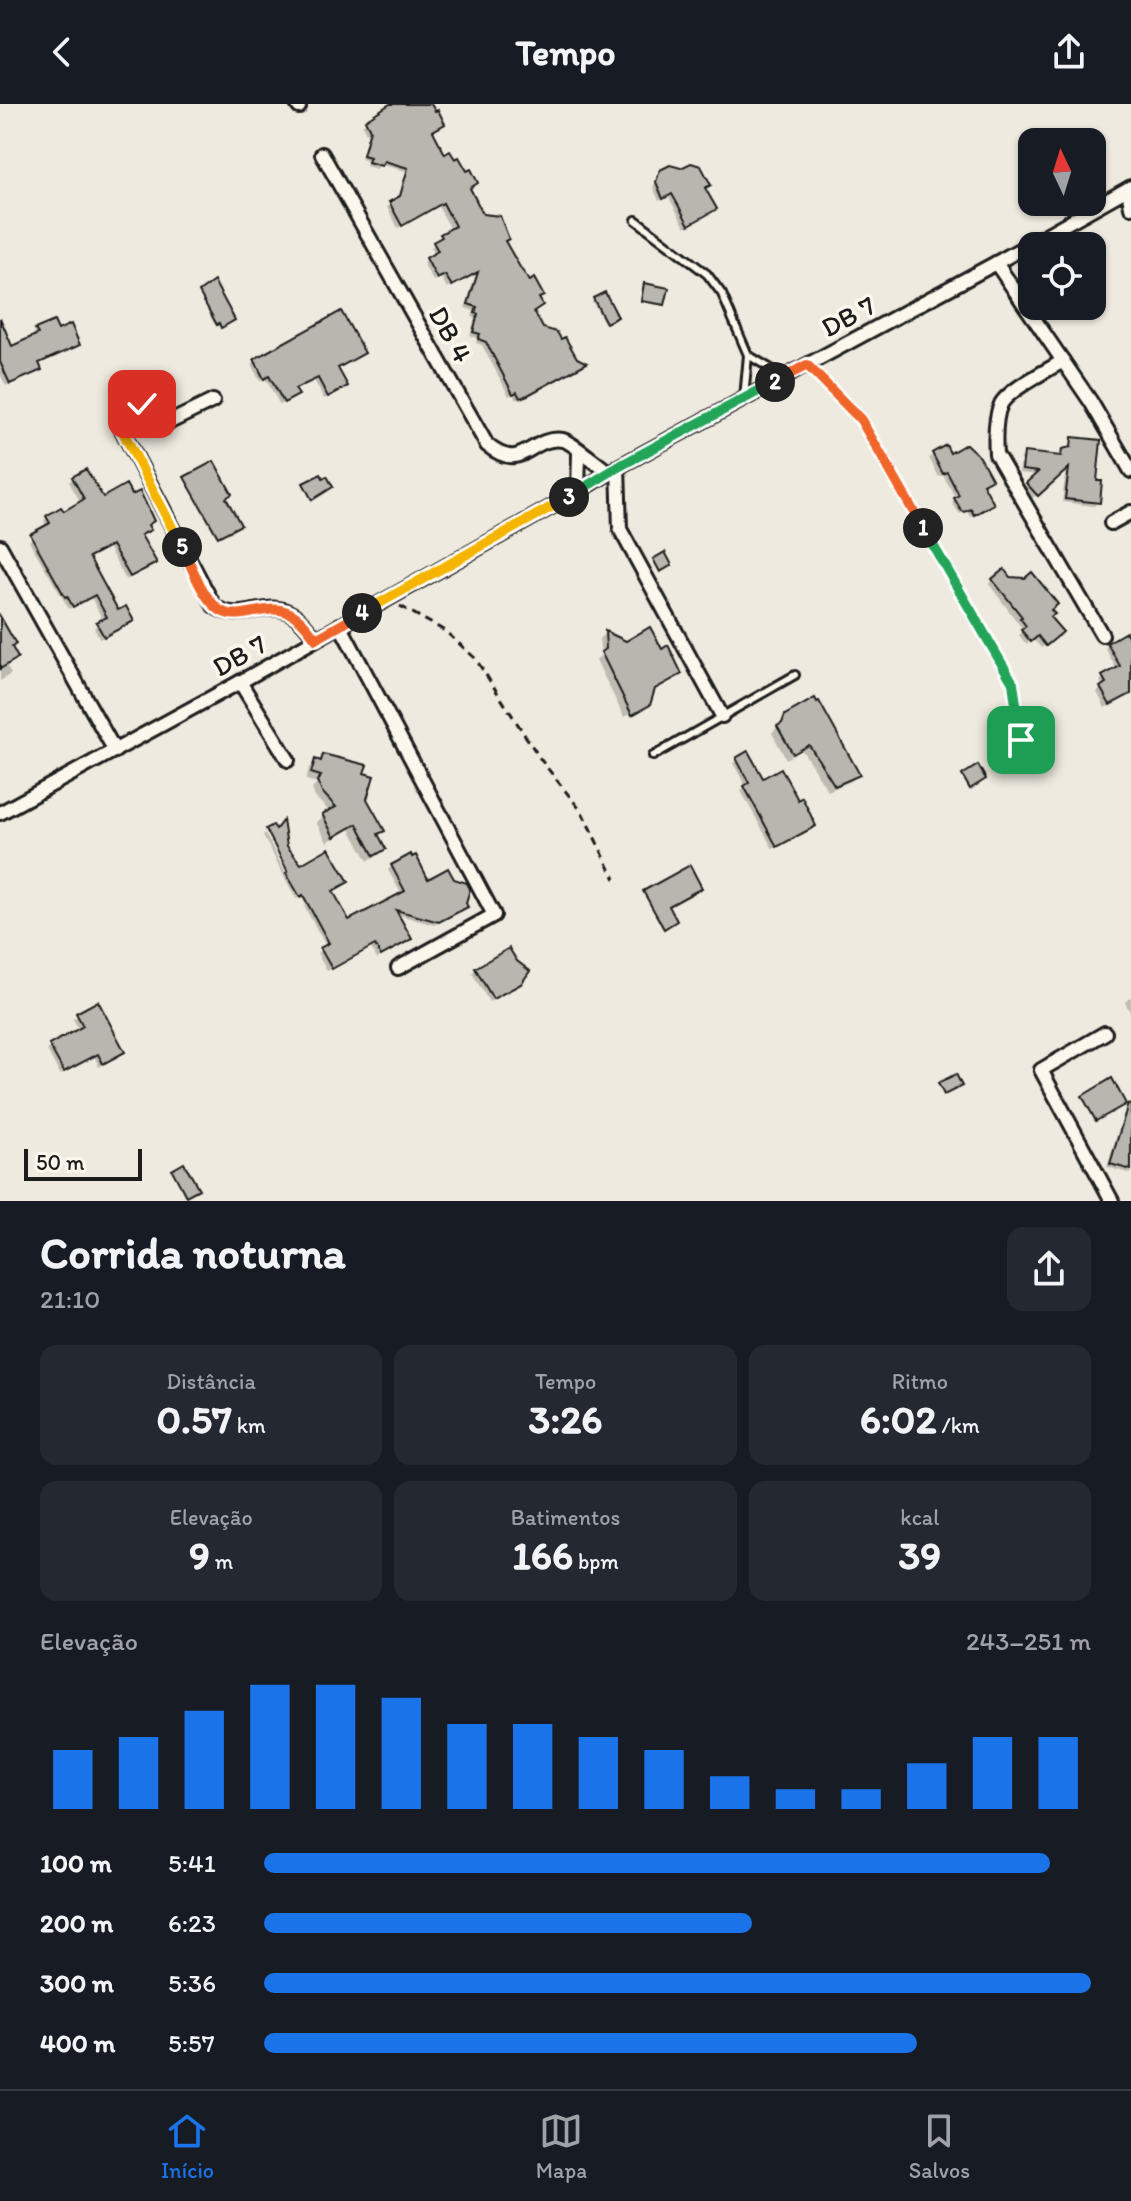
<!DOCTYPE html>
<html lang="pt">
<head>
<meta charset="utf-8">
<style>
  body { margin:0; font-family:Itim,sans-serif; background:#242831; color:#f1f3f6; height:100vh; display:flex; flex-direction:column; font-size:30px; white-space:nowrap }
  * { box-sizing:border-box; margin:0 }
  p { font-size:26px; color:#9ea1a6 }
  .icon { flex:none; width:44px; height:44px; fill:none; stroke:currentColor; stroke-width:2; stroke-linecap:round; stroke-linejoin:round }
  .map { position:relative; height:1097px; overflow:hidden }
  .sheet { display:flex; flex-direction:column; background:#171b24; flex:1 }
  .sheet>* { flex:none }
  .needle { width:52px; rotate:356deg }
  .buttons { position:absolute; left:1018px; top:24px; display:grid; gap:16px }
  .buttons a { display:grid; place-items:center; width:88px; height:88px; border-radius:16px; background:#171b24; box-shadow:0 2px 6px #0004; font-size:40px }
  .scale { position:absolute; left:24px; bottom:20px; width:118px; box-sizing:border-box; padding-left:8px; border:4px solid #1c1c1c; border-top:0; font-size:22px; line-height:28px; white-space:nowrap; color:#1c1c1c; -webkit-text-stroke:6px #fbf7ec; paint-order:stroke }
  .pin { position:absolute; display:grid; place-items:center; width:68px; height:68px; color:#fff; margin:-34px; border-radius:16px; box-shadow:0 4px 12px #0006 }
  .km { position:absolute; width:40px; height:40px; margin:-20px; border-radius:50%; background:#222; color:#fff; font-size:22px; line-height:40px; text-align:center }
  .round { display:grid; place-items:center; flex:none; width:84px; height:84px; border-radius:16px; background:#242831 }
  .summary { display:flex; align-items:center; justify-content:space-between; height:136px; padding:0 40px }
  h1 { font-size:44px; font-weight:700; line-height:60px }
  .metrics { display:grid; grid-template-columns:repeat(3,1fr); gap:12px; height:136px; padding:8px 40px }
  .metrics div { display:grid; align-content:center; border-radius:16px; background:#242831; text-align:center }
  .metrics b { font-size:40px; font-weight:700 }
  .metrics small { font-size:22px; font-weight:400 }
  .metrics p { font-size:22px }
  .chart { height:224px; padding:16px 40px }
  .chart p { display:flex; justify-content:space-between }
  .chart svg { width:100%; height:144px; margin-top:8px; stroke:#1a73e8; stroke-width:6 }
  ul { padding:0 40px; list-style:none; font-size:26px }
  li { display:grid; grid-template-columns:128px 96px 1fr; align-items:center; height:60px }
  li i { height:20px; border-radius:10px; background:#1a73e8 }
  header { display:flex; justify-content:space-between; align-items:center; height:104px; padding:0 40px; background:#171b24; font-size:36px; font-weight:700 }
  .dock { display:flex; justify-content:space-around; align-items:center; height:112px; border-top:2px solid #363941; background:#171b24; font-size:22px; color:#9ea1a6 }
  .dock a { display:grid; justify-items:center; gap:4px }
  .dock .selected { color:#1a73e8 }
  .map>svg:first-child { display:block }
  .shadow { fill:#0003 }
  .building { fill:#b9b6af; stroke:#1c1c1c; stroke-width:2 }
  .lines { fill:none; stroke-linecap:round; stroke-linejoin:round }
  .lane-casing { stroke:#1c1c1c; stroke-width:12 }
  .street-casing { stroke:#1c1c1c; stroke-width:18 }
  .path { stroke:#1c1c1c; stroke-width:3; stroke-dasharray:8 6; stroke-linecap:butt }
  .lane { stroke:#fbf7ec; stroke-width:6 }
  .street { stroke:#fbf7ec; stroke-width:12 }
  .split-1-casing { stroke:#fff; stroke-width:16 }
  .split-2-casing { stroke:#fff; stroke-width:16 }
  .split-3-casing { stroke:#fff; stroke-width:16 }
  .split-4-casing { stroke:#fff; stroke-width:16 }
  .split-5-casing { stroke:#fff; stroke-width:16 }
  .split-6-casing { stroke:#fff; stroke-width:16 }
  .split-1 { stroke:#22a559; stroke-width:10 }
  .split-2 { stroke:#f0652b; stroke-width:10 }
  .split-3 { stroke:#22a559; stroke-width:10 }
  .split-4 { stroke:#f5b400; stroke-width:10 }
  .split-5 { stroke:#f0652b; stroke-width:10 }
  .split-6 { stroke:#f5b400; stroke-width:10 }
  .labels { text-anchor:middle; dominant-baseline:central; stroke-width:7; stroke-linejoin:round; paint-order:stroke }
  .street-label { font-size:28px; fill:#1c1c1c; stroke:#fbf7ec }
</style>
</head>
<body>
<header><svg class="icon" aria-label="back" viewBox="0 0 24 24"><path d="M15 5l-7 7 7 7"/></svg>Tempo<svg class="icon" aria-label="share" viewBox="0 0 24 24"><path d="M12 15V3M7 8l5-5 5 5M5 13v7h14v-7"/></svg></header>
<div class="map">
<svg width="1131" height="1097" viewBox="0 0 1131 1097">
  <rect width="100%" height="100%" fill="#eeeadf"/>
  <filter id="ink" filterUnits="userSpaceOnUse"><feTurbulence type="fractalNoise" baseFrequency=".0125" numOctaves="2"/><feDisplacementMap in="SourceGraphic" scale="16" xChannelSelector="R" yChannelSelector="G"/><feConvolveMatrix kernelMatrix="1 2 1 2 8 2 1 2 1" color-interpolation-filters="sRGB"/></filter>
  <g filter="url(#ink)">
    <!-- shadow -->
    <g class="shadow">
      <path d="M398 0H429L431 28 445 52 476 79 468 85 482 111 503 138 538 195 532 208 542 225 580 262 522 294 516 296 513 290 509 292 482 241 476 239 477 234 470 232 475 214 472 213 474 207 465 204 476 169 447 184 441 173 433 177 423 159 435 151 431 143 439 137 437 135 451 126 438 102 398 124 387 103 398 96 406 67 381 61 376 65 366 62 367 57 361 55 367 31 362 21Z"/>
      <path d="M661 68 709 81 704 86 714 105 685 123 668 92 659 97 653 83Z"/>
      <path d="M199 188 231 217 220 223 218 219 215 221Z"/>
      <path d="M604 191 615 214 604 219 592 197Z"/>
      <path d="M0 227 11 244 34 234 33 231 36 227 57 229 78 240 37 260 40 265 36 269 6 282 0 270Z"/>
      <path d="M363 249 336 265 346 282 342 286 324 295 314 276 294 286 296 291 280 301 265 274 260 277 251 260 255 257Z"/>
      <path d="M1073 335 1095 378 1098 398 1094 402 1062 398 1066 364 1033 394 1023 384 1037 371 1019 369 1021 354 1025 350 1058 354 1063 347 1069 346Z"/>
      <path d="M945 344 950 352 990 375 981 381 988 403 970 413 967 407 960 410 952 399 956 395 943 371 939 373 929 354Z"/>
      <path d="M73 374 103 396 148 421 139 432 151 462 126 476 108 443 87 454 117 509 127 520 100 535 94 524 103 517 91 493 69 505 29 437 47 424 44 417 47 413 63 410 81 399 69 378Z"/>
      <path d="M186 375 224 394 237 422 216 433Z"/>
      <path d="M1003 467 1049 506 1048 513 1056 532 1041 544 1033 535 1026 540 1019 531 1024 527 989 480Z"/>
      <path d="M0 515 10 544 6 561 11 570 0 577Z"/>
      <path d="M605 529 626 539 661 547 680 570 652 588 646 601 624 613 596 556 601 551 599 535Z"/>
      <path d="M1109 540 1131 542V589L1105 604 1097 588 1103 583 1100 577 1117 566 1105 544Z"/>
      <path d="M786 613 858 671 851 677 828 687 802 646 786 655 772 629Z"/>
      <path d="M323 653 362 671 365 696 382 726 377 732 384 745 368 757 350 725 327 738 316 718 330 708 315 693 312 685 317 679 306 676 309 664Z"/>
      <path d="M737 656 762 677 810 725 773 745 741 687 746 683 733 659Z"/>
      <path d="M268 726 285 743 300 763 332 788 349 819 402 791 388 766 392 762 427 777 462 806 434 821 396 810 410 835 406 838 377 855 371 844 327 867 317 849 326 842 304 802 306 801Z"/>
      <path d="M265 729 298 794 296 795 263 731Z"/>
      <path d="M645 788 674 818 662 824Z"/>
      <path d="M476 865 514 883 489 898 472 869Z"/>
      <path d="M1131 893V910L1125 898Z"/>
      <path d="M97 900 123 948 99 963 94 952 60 971 47 946 79 926 73 915Z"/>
      <path d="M1083 993 1122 1001 1094 1017Z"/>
      <path d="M1127 1008 1131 1009V1070L1107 1063 1123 1011Z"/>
      <path d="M173 1068 195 1086 184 1092Z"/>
    </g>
    <!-- building -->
    <g class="building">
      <path d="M390 0H431L435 7 438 6 445 20 433 27 445 50 450 47 455 55 459 53 467 67 471 65 478 79 470 84 483 110 500 112 509 135 505 137 521 165 530 177 534 174 544 192 539 194 543 201 534 207 543 224 557 228 561 235 565 233 577 254 587 259 528 291 520 294 517 288 513 290 486 238 478 235 480 230 473 228 478 210 475 209 477 203 468 200 478 168 452 182 445 171 437 175 426 154 438 147 433 138 442 133 440 130 455 122 443 99 402 122 389 98 400 92 408 64 384 57 382 62 368 58 370 53 363 51 370 26 365 16Z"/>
      <path d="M691 59 701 62 711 81 705 84 717 105 689 121 672 90 663 95 656 78 660 66 670 61 681 64Z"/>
      <path d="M214 177 235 216 221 224 219 219 217 221 199 188Z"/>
      <path d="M644 179 669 184 665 201 641 197Z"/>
      <path d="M605 188 618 213 606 219 593 194Z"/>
      <path d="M341 207 365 249 338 264 348 282 328 293 318 274 295 285 299 291 284 299 269 272 264 275 254 255Z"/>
      <path d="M0 214 12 242 38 230 35 225 54 217 58 226 71 220 80 241 39 259 42 266 10 280 0 258Z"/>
      <path d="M1072 333 1101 336 1097 377H1102L1100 399 1065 395 1069 364 1038 392 1026 379 1038 368 1022 366 1024 348 1061 352 1062 345 1071 343Z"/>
      <path d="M966 340 980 353 992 375 983 380 994 400 974 411 971 405 964 408 961 406 954 394 959 391 947 368 943 370 932 349 946 341 950 349Z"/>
      <path d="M214 357 232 390 226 394 241 421 218 433 184 373Z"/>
      <path d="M86 365 103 393 126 380 132 391 140 387 154 417 148 421 151 426 141 431 157 459 130 473 112 441 89 453 118 506 126 502 134 517 104 533 96 518 107 513 95 491 73 503 67 492 65 493 30 430 50 419 46 412 61 403 64 407 84 395 72 373Z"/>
      <path d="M321 370 323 374 327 372 333 383 312 396 303 379Z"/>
      <path d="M665 448 672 461 660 468 653 455Z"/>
      <path d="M1004 465 1010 473 1025 474 1032 468 1058 500 1051 506 1055 510 1050 513 1063 528 1046 542 1038 532 1031 538 1021 526 1026 522 1020 514 1022 513 992 475Z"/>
      <path d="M0 512 16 540 12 543 18 554 0 565Z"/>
      <path d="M650 523 662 545 668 541 682 570 655 585 650 601 632 611 601 548 606 545 605 527 626 537Z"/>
      <path d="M1126 528 1131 538V590L1110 601 1100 583 1106 579 1102 572 1120 562 1107 539Z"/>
      <path d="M815 594 817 598 819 597 860 671 835 682 809 641 793 650 777 622 782 619 785 611Z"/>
      <path d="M748 647 763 674 781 664 798 696 802 693 816 722 777 743 744 682 749 679 736 654Z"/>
      <path d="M323 650 367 661 364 669 374 672 367 695 385 727 378 730 386 745 374 752 357 720 334 733 322 710 336 703 322 688 317 677 321 672 311 669 315 655 321 657Z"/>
      <path d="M978 661 986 675 970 685 962 671Z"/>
      <path d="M283 716 287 742 301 760 329 744 349 778 333 787 349 816 405 787 391 761 411 750 412 753 416 751 428 775 448 764 454 775 467 779 470 785 466 799 468 803 439 818 396 806 412 835 381 852 375 841 332 865 320 844 329 839 303 791 300 793 286 769 288 768 266 725 273 721 276 725Z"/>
      <path d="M690 761 702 784 669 802 677 817 664 825 643 787Z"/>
      <path d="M509 844 517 857 530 867 521 880 493 895 475 864Z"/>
      <path d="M98 897 125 948 103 960 98 950 64 968 49 941 83 922 76 909Z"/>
      <path d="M956 970 962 982 944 991 938 979Z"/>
      <path d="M1112 974 1126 1000 1096 1017 1082 992Z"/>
      <path d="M1128 1000 1131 1001V1066L1110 1060Z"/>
      <path d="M184 1059 199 1085 186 1092 172 1066Z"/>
    </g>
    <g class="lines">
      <defs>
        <g id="lane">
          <path d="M636 116 707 170 722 190 748 251 744 294"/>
          <path d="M748 251 783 272"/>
          <path d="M807 261 861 316 1013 579 1021 636"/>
          <path d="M653 652 795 571"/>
        </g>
        <g id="street">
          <path d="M297 0 299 3"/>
          <path d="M322 50 487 341C524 371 529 331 563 336 572 338 599 362 610 369"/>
          <path d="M1128 85 1131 103"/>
          <path d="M996 159 1091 298 1131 367"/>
          <path d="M1063 257C1048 266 1008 286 1001 300 995 313 995 335 996 350L1102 531"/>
          <path d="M121 281 131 300"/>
          <circle cx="137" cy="309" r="10"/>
          <path d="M146 305 153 302 161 314 172 317 213 297"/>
          <path d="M128 314 123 317 121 324 125 332 214 502C242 522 266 492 294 511 303 517 310 527 316 535"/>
          <path d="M618 363 620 425 722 612"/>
          <path d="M578 388 579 348"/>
          <path d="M1111 419 1131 408"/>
          <path d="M0 442 115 647"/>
          <path d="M340 521 494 811 398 864"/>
          <path d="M240 578 288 656"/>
          <path d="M0 709 240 578 578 388 618 363 996 159 1131 83"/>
          <path d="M1105 929 1041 966 1112 1097"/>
        </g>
      </defs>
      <!-- lane casing -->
      <use href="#lane" class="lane-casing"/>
      <!-- street casing -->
      <use href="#street" class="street-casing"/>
      <!-- path -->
      <path class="path" d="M400 502 445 527 475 554 541 656 582 708 615 775"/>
      <!-- lane -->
      <use href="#lane" class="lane"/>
      <!-- street -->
      <use href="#street" class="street"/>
    </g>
  </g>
  <g class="lines" filter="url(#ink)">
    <defs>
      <path id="split-1" d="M923 424 1013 579 1021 636"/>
      <path id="split-2" d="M775 278 807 261 861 316 923 424"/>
      <path id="split-3" d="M569 393 618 363 775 278"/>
      <path id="split-4" d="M362 509 569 393"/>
      <path id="split-5" d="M182 443C192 462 200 489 217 504 239 523 268 493 295 512 303 517 310 527 316 535L362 509"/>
      <path id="split-6" d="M142 300 136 299 129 302 128 314 123 317 121 324 182 443"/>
    </defs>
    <!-- split-1 casing -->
    <use href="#split-1" class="split-1-casing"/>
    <!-- split-2 casing -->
    <use href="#split-2" class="split-2-casing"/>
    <!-- split-3 casing -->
    <use href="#split-3" class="split-3-casing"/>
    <!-- split-4 casing -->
    <use href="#split-4" class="split-4-casing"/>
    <!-- split-5 casing -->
    <use href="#split-5" class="split-5-casing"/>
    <!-- split-6 casing -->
    <use href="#split-6" class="split-6-casing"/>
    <!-- split-1 -->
    <use href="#split-1" class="split-1"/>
    <!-- split-2 -->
    <use href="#split-2" class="split-2"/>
    <!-- split-3 -->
    <use href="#split-3" class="split-3"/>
    <!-- split-4 -->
    <use href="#split-4" class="split-4"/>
    <!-- split-5 -->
    <use href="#split-5" class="split-5"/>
    <!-- split-6 -->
    <use href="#split-6" class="split-6"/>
  </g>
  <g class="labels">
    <!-- street labels -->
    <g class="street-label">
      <text transform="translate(848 212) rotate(-28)">DB 7</text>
      <text transform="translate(451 230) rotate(61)">DB 4</text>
      <text transform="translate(239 551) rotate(-29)">DB 7</text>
    </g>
  </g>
</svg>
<div class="buttons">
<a><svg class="needle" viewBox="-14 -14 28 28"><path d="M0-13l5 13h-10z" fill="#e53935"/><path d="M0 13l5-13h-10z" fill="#9ea1a6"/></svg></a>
<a><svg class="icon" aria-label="locate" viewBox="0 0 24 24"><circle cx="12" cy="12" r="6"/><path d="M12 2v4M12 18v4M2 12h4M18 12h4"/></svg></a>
</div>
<div class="scale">50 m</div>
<div class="pin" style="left:1021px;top:636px;background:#1e9e55"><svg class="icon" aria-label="arrive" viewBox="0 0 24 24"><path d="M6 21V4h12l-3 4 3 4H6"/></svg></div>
<div class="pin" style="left:142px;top:300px;background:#d93025"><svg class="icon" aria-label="check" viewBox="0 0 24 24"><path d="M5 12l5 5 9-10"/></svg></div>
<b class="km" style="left:923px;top:424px">1</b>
<b class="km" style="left:775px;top:278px">2</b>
<b class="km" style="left:569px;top:393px">3</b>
<b class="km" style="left:362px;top:509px">4</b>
<b class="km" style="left:182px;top:443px">5</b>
</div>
<section class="sheet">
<div class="summary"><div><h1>Corrida noturna</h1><p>21:10</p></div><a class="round"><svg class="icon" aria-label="share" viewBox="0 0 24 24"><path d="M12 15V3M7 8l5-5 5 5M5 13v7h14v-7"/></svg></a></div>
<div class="metrics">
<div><p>Distância</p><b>0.57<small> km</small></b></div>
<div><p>Tempo</p><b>3:26</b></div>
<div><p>Ritmo</p><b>6:02<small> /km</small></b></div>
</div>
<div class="metrics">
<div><p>Elevação</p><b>9<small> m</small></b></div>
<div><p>Batimentos</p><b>166<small> bpm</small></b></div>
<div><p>kcal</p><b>39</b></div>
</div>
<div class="chart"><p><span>Elevação</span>243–251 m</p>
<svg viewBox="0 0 160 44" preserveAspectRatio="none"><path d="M5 44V26M15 44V22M25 44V14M35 44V6M45 44V6M55 44V10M65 44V18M75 44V18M85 44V22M95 44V26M105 44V34M115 44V38M125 44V38M135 44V30M145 44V22M155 44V22"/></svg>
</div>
<ul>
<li><b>100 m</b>5:41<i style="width:95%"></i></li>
<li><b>200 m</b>6:23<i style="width:59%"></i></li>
<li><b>300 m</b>5:36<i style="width:100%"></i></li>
<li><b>400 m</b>5:57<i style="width:79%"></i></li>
</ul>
</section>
<nav class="dock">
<a class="selected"><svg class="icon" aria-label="home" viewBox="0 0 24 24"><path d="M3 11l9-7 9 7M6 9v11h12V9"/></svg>Início</a>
<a><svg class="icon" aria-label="map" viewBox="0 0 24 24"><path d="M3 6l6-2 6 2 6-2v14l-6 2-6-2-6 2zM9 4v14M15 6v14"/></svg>Mapa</a>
<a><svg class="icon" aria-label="saved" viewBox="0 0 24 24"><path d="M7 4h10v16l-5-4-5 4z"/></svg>Salvos</a>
</nav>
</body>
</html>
